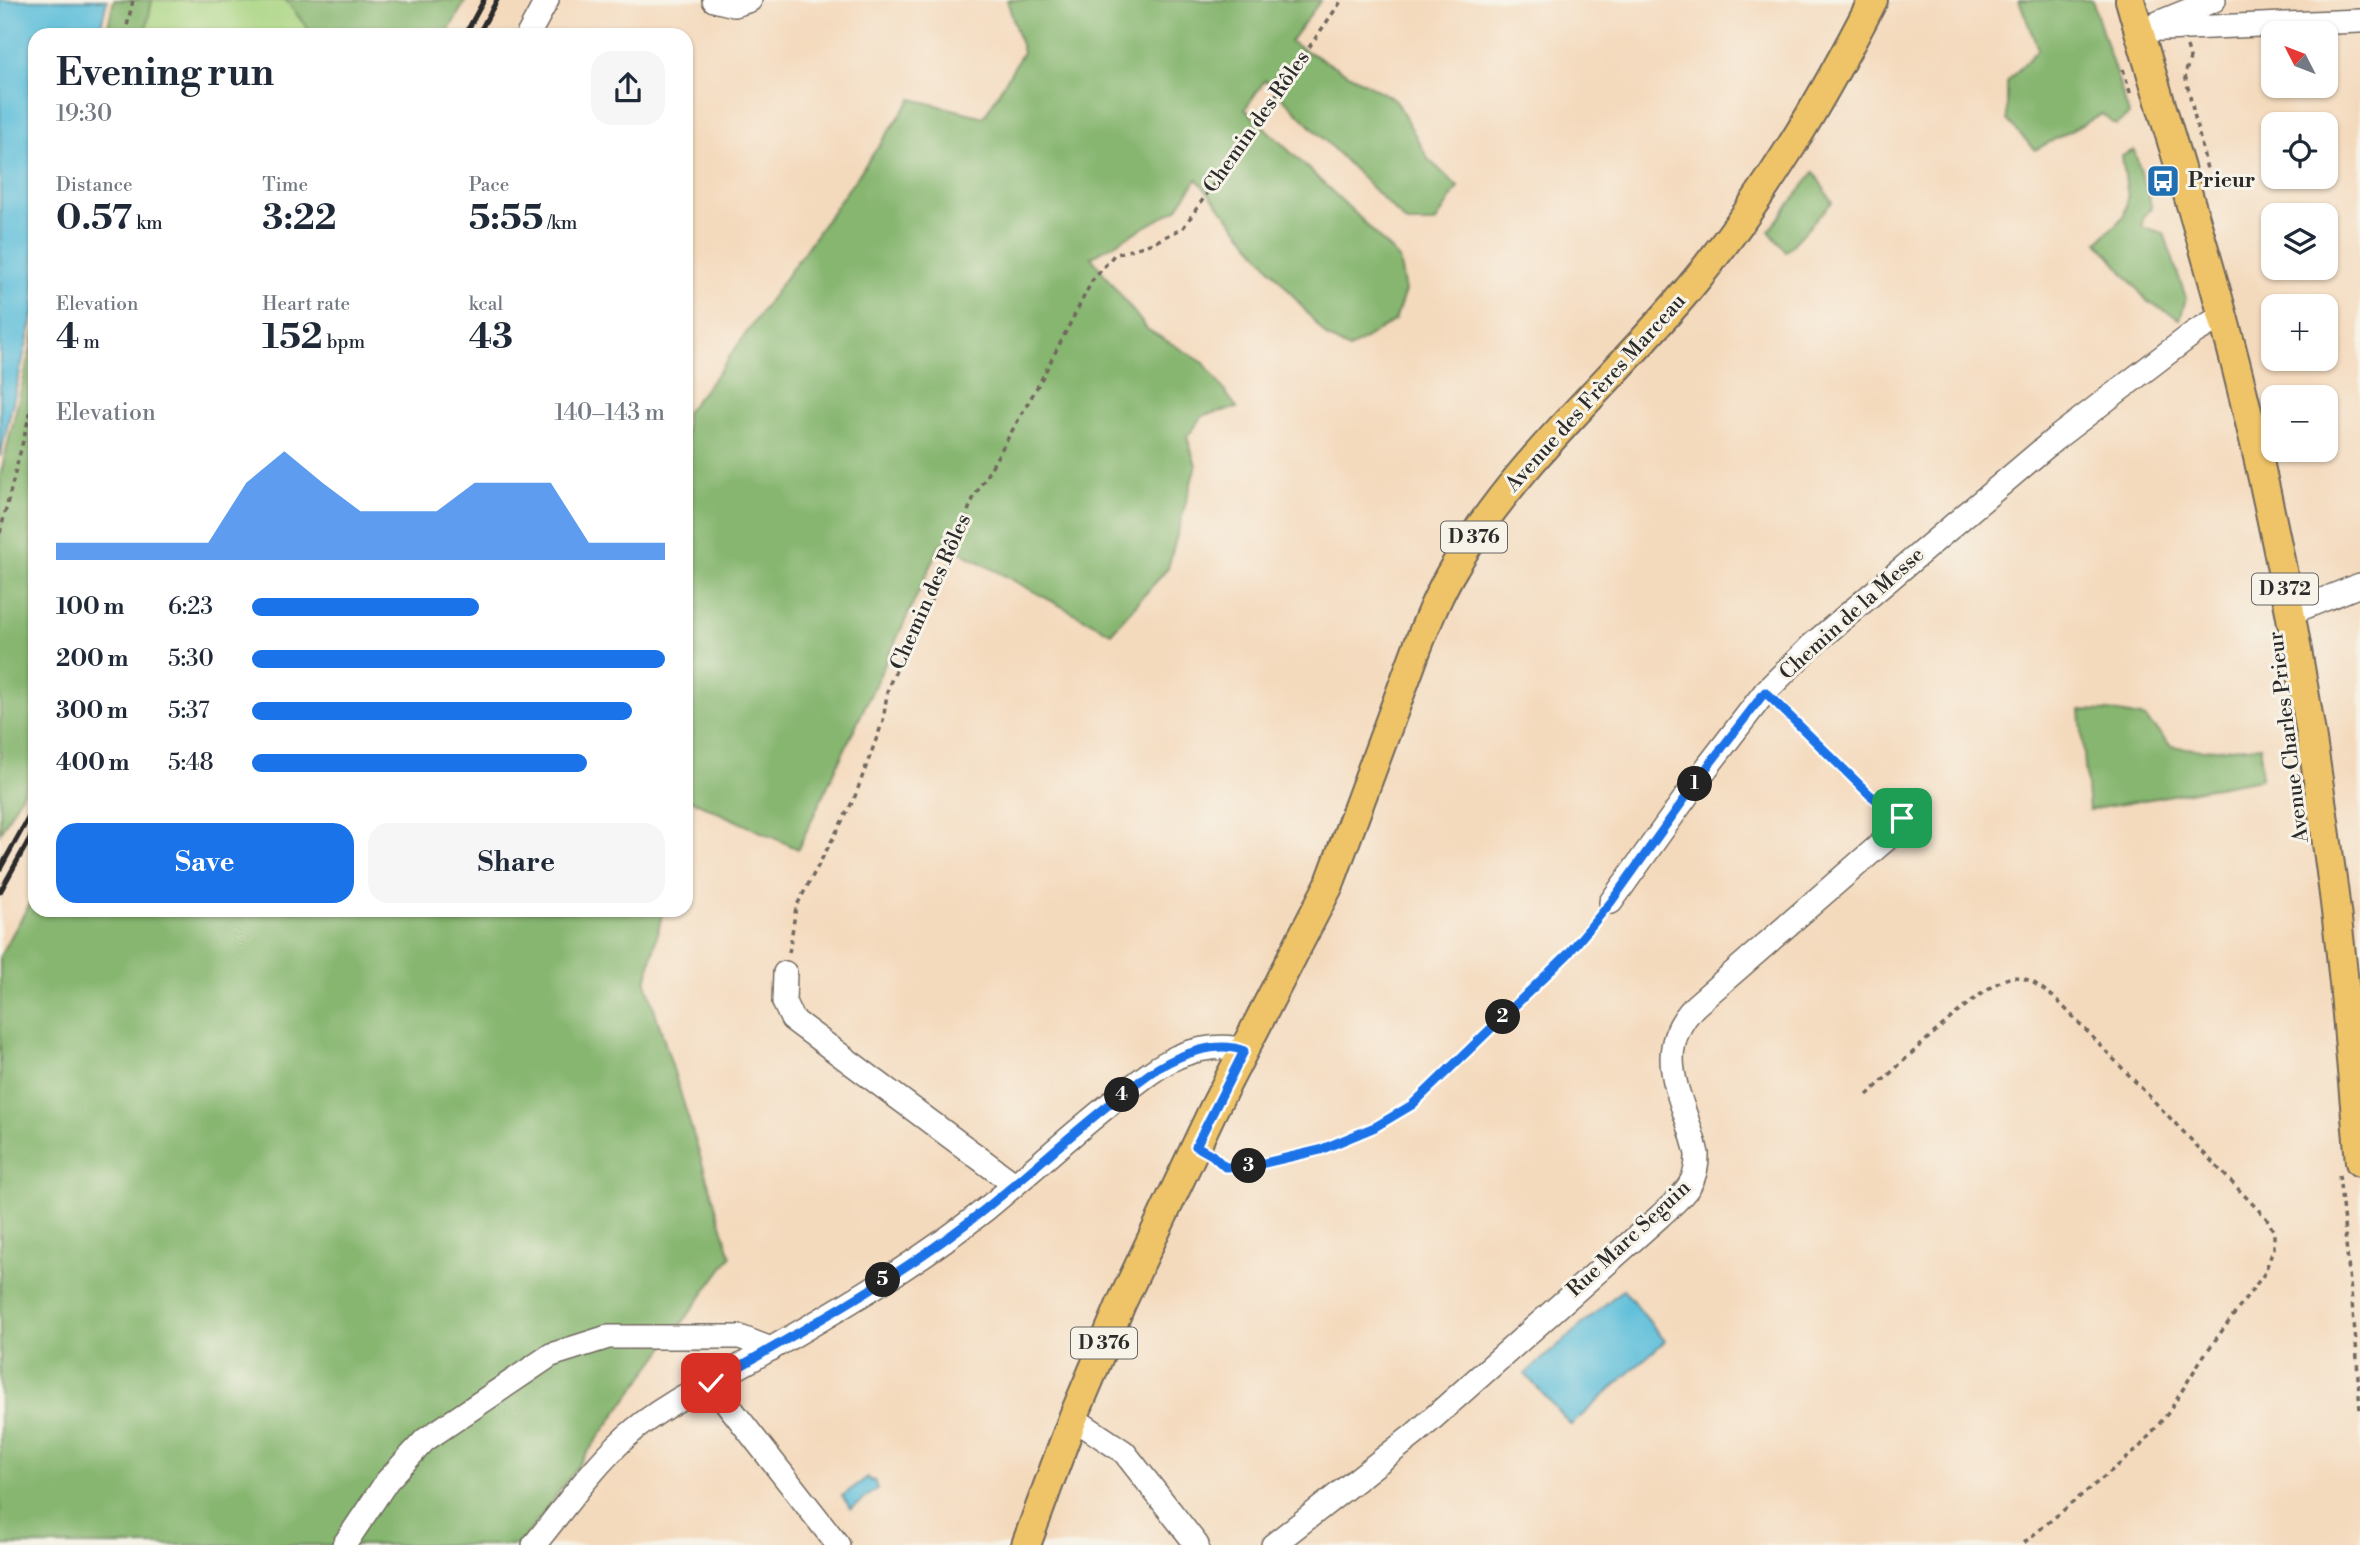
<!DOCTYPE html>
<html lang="en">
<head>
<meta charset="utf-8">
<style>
  body { margin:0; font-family:"Libre Bodoni",serif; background:#f6f6f7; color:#1f2937; height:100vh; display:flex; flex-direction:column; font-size:26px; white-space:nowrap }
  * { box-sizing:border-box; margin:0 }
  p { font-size:23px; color:#747a83 }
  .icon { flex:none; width:38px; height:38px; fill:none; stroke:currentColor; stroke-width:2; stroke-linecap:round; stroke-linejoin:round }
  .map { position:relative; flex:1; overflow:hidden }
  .details { position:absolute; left:28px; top:28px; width:665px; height:889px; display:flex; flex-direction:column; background:#fff; border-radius:21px; box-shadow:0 2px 5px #0004 }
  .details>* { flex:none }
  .needle { width:46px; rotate:312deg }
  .tools { position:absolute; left:2261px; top:21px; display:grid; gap:14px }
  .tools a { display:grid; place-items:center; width:77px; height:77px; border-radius:14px; background:#fff; box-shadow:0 2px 5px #0004; font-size:35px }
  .pin { position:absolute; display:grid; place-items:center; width:60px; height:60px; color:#fff; margin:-30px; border-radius:14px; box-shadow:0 4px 10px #0006 }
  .km { position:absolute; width:35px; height:35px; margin:-18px; border-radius:50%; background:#222; color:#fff; font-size:19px; line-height:35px; text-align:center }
  .round { display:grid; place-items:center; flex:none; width:74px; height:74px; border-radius:21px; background:#f6f6f7 }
  .headline { display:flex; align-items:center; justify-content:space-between; height:119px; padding:0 28px }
  h1 { font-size:38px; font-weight:800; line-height:52px }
  .stats { display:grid; grid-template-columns:repeat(3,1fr); gap:10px; height:119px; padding:7px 28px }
  .stats div { display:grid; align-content:center }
  .stats b { font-size:35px; font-weight:800 }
  .stats small { font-size:19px; font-weight:400 }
  .stats p { font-size:19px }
  .chart { height:196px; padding:14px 28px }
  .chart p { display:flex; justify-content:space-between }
  .chart svg { width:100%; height:126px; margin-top:7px; fill:#1a73e8; opacity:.7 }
  .cta { display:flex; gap:14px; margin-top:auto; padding:14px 28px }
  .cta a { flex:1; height:80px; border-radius:21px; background:#1a73e8; color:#fff; font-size:28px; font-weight:800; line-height:80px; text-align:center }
  .cta a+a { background:#f6f6f7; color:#1f2937 }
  ul { padding:0 28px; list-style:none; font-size:23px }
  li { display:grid; grid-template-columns:112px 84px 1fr; align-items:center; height:52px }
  li i { height:18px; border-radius:9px; background:#1a73e8 }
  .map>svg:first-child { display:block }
  .green { fill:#a8d481; stroke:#6a8056; stroke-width:2 }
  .forest { fill:#86b66f; stroke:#58704d; stroke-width:2 }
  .water { fill:#5cbeda; stroke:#447482; stroke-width:2 }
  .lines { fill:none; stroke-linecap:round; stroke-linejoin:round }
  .minor-casing { stroke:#71685e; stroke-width:26 }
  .major-casing { stroke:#71685e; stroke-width:32 }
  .path { stroke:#71685e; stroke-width:3.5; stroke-dasharray:5 5; stroke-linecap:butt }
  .minor { stroke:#fff; stroke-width:23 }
  .major { stroke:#efc469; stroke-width:28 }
  .rail { stroke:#2b2b2b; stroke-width:5 }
  .route-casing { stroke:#fff; stroke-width:14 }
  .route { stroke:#1a73e8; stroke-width:9 }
  .labels { text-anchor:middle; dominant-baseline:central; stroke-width:6; stroke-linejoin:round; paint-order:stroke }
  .shield { fill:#f7f3e8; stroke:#686764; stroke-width:2 }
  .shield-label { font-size:19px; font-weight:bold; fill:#2b2b2b }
  .street-label { font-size:21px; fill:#2b2b2b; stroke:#f7f3e8 }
  .poi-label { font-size:21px; font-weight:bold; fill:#2b2b2b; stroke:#f7f3e8; text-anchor:start }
</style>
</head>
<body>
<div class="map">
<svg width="2360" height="1545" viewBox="0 0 2360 1545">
  <rect width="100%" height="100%" fill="#f7f3e8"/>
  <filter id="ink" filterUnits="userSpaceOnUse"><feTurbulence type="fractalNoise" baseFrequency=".0143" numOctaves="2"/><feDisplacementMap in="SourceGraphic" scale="14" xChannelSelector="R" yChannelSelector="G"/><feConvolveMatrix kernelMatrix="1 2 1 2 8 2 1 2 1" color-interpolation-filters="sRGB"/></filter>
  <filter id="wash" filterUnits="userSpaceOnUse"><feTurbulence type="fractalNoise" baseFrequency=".00686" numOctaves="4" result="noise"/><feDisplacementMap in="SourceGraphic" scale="28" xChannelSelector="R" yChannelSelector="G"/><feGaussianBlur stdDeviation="1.57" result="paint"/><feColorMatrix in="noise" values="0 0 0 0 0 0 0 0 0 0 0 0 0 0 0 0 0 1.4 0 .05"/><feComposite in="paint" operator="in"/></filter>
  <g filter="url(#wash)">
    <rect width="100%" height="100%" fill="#f4dabd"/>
    <!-- green -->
    <path class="green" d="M152 0H286L312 35H145Z"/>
    <!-- forest -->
    <g class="forest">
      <path d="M114 0H152L145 35H106Z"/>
      <path d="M286 0H466L446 35H313Z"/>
      <path d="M1007 0H1321L1290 42 1396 100 1428 159 1458 187 1435 223H1407L1265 80 1245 109 1358 216 1399 259 1405 291 1395 320 1349 349 1327 337 1197 179 1177 209 1091 257 1147 329 1204 363 1237 408 1204 415 1187 437 1196 465 1168 568 1111 633 942 542 798 849 691 800 686 817V412L718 373 912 99 984 117 1023 52Z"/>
      <path d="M2019 0H2092L2129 115 2116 125 2102 114 2035 150 2007 120V82L2038 49Z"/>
      <path d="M2134 150 2152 208 2143 217 2142 227 2164 233 2186 298 2180 319 2148 302 2098 242 2124 216 2128 197 2122 156Z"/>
      <path d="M1814 172 1832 202 1786 252 1769 231Z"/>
      <path d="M35 333V770L0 833V476Z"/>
      <path d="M2080 710 2109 711 2145 718 2171 746 2201 750 2261 746V779L2089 810Z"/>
      <path d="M35 894V910H663L646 982 731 1256 523 1541 526 1545H0V956Z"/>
    </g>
    <!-- water -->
    <g class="water">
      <path d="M0 0H107L99 35H35V308L0 457Z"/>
      <path d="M1623 1289 1665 1341 1571 1425 1525 1374Z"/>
      <path d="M868 1477 870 1481 874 1480 877 1489 851 1509 842 1496Z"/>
    </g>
  </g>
  <g filter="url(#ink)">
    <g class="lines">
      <defs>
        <g id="minor">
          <path d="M714 0 734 5 750 0"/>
          <path d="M2158 23 2214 0"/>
          <path d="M2139 30 2360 21"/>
          <path d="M528 35 547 0"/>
          <path d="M2290 613 2360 585"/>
          <path d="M1611 902 1708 766 1765 692 1812 645 2055 439 2195 332 2223 316"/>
          <path d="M785 973 784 1002 792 1019 1014 1184"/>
          <path d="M711 1383 838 1545"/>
          <path d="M1073 1418 1124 1452 1197 1545"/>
          <path d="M344 1545 387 1481 425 1440 551 1355 608 1337H740L771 1349"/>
          <path d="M534 1545C564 1508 592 1468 627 1436 665 1402 715 1381 758 1356 834 1313 918 1263 986 1209 1031 1172 1074 1132 1120 1096 1138 1082 1156 1067 1177 1057 1195 1049 1226 1043 1244 1051"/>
          <path d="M1273 1545 1415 1434 1659 1217C1680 1197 1698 1186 1697 1154 1686 1100 1648 1055 1695 1006L1906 822"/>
        </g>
        <g id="major">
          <path d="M2130 0C2167 130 2210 258 2242 390 2281 546 2309 706 2330 865 2344 964 2351 1063 2360 1162"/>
          <path d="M1026 1545 1073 1418 1121 1304 1213 1110 1329 885 1417 648C1428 620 1439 592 1455 566 1517 460 1614 380 1691 286 1764 198 1821 102 1873 0"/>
        </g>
      </defs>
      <!-- minor casing -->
      <use href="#minor" class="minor-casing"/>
      <!-- major casing -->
      <use href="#major" class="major-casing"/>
      <!-- path -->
      <g class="path">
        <path d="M125 35 133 0"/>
        <path d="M2187 47 2190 58 2185 75 2207 169"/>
        <path d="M2123 69 2131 95"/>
        <path d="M0 533 35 393"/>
        <path d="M1779 705 1870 795 1891 810"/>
        <path d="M789 953 796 907 854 799 883 721 888 687 932 598 973 499 1040 382 1092 281 1114 255 1153 243 1183 228 1342 0"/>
        <path d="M1867 1095C1892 1073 1986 978 2014 977 2030 977 2044 990 2056 999L2267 1219 2274 1232V1248L2264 1274 2202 1358 2169 1412 2138 1449 2021 1545"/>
        <path d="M1214 1158 1225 1167 1252 1166 1320 1150 1375 1127 1412 1105 1568 954 1599 917"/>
        <path d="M2339 1175 2356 1342 2360 1411"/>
      </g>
      <!-- minor -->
      <use href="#minor" class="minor"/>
      <!-- major -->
      <use href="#major" class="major"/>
      <!-- rail -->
      <g class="rail">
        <path d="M465 35 484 0"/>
        <path d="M478 35 497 0"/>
        <path d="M0 869 35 806"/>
        <path d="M0 892 35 829"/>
      </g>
    </g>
  </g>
  <g class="lines" filter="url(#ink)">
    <defs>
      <path id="route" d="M711 1383C803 1330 903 1275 985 1209 1031 1172 1073 1132 1120 1096 1132 1087 1145 1076 1158 1068 1181 1054 1218 1040 1244 1051L1196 1146 1212 1155 1225 1167 1252 1166 1320 1150 1375 1127 1412 1105 1568 954 1611 902 1708 766 1765 692 1870 795 1902 818"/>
    </defs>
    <!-- route casing -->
    <use href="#route" class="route-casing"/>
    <!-- route -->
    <use href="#route" class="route"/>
  </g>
  <!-- icons -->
  <defs>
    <symbol id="bus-square" viewBox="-11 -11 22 22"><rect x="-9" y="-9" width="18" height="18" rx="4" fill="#1f6fb2" stroke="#f7f3e8"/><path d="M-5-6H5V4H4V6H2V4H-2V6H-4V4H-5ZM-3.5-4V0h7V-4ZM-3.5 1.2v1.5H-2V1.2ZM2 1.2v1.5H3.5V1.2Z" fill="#fff"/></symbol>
  </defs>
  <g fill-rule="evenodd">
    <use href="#bus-square" x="2144" y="162" width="38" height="38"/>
  </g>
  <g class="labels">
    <!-- shield labels -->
    <g class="shield">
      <rect x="1441" y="521.5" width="66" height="31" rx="5"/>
      <rect x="2252" y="573.5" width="66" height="31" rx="5"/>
      <rect x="1071" y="1327.5" width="66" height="31" rx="5"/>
    </g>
    <g class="shield-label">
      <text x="1474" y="537">D 376</text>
      <text x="2285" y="589">D 372</text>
      <text x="1104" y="1343">D 376</text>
    </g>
    <!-- street labels -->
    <g class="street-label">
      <text transform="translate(1257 122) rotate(-55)">Chemin des Rôles</text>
      <text transform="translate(1596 393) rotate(-48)">Avenue des Frères Marceau</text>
      <text transform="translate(931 592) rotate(-66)">Chemin des Rôles</text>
      <text transform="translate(1852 614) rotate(-42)">Chemin de la Messe</text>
      <text transform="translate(2289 737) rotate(-97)">Avenue Charles Prieur</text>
      <text transform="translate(1629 1239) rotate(-43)">Rue Marc Seguin</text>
    </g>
    <!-- poi labels -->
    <g class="poi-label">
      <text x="2188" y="181">Prieur</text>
    </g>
  </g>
</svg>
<div class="tools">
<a><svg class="needle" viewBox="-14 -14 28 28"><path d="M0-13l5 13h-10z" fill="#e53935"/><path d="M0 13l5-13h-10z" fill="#747a83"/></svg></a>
<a><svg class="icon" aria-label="locate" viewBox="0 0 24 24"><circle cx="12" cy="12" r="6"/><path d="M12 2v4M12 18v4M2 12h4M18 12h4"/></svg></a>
<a><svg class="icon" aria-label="layers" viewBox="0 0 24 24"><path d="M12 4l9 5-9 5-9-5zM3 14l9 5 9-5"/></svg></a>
<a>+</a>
<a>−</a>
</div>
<div class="pin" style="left:1902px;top:818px;background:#1e9e55"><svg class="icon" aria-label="arrive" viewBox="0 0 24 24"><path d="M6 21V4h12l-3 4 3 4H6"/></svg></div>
<div class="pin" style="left:711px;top:1383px;background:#d93025"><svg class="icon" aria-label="check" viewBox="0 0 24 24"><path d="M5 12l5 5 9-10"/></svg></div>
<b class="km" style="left:1695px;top:784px">1</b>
<b class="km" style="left:1503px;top:1017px">2</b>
<b class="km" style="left:1249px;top:1166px">3</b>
<b class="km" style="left:1122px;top:1095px">4</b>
<b class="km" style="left:883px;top:1280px">5</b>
<section class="details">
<div class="headline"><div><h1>Evening run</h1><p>19:30</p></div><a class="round"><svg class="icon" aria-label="share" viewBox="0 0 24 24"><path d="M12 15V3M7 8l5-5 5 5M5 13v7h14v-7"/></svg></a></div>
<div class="stats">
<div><p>Distance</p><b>0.57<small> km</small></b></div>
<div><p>Time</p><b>3:22</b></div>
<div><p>Pace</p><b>5:55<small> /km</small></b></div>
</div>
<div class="stats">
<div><p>Elevation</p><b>4<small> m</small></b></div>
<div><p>Heart rate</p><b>152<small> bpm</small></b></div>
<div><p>kcal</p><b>43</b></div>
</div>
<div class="chart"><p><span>Elevation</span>140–143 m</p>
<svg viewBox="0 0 160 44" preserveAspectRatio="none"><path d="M0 44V38L10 38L20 38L30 38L40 38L50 17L60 6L70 17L80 27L90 27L100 27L110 17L120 17L130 17L140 38L150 38L160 38V44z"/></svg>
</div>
<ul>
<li><b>100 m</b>6:23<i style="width:55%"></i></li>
<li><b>200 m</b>5:30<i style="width:100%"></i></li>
<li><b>300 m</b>5:37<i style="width:92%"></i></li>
<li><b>400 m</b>5:48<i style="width:81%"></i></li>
</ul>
<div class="cta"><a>Save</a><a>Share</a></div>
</section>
</div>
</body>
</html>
